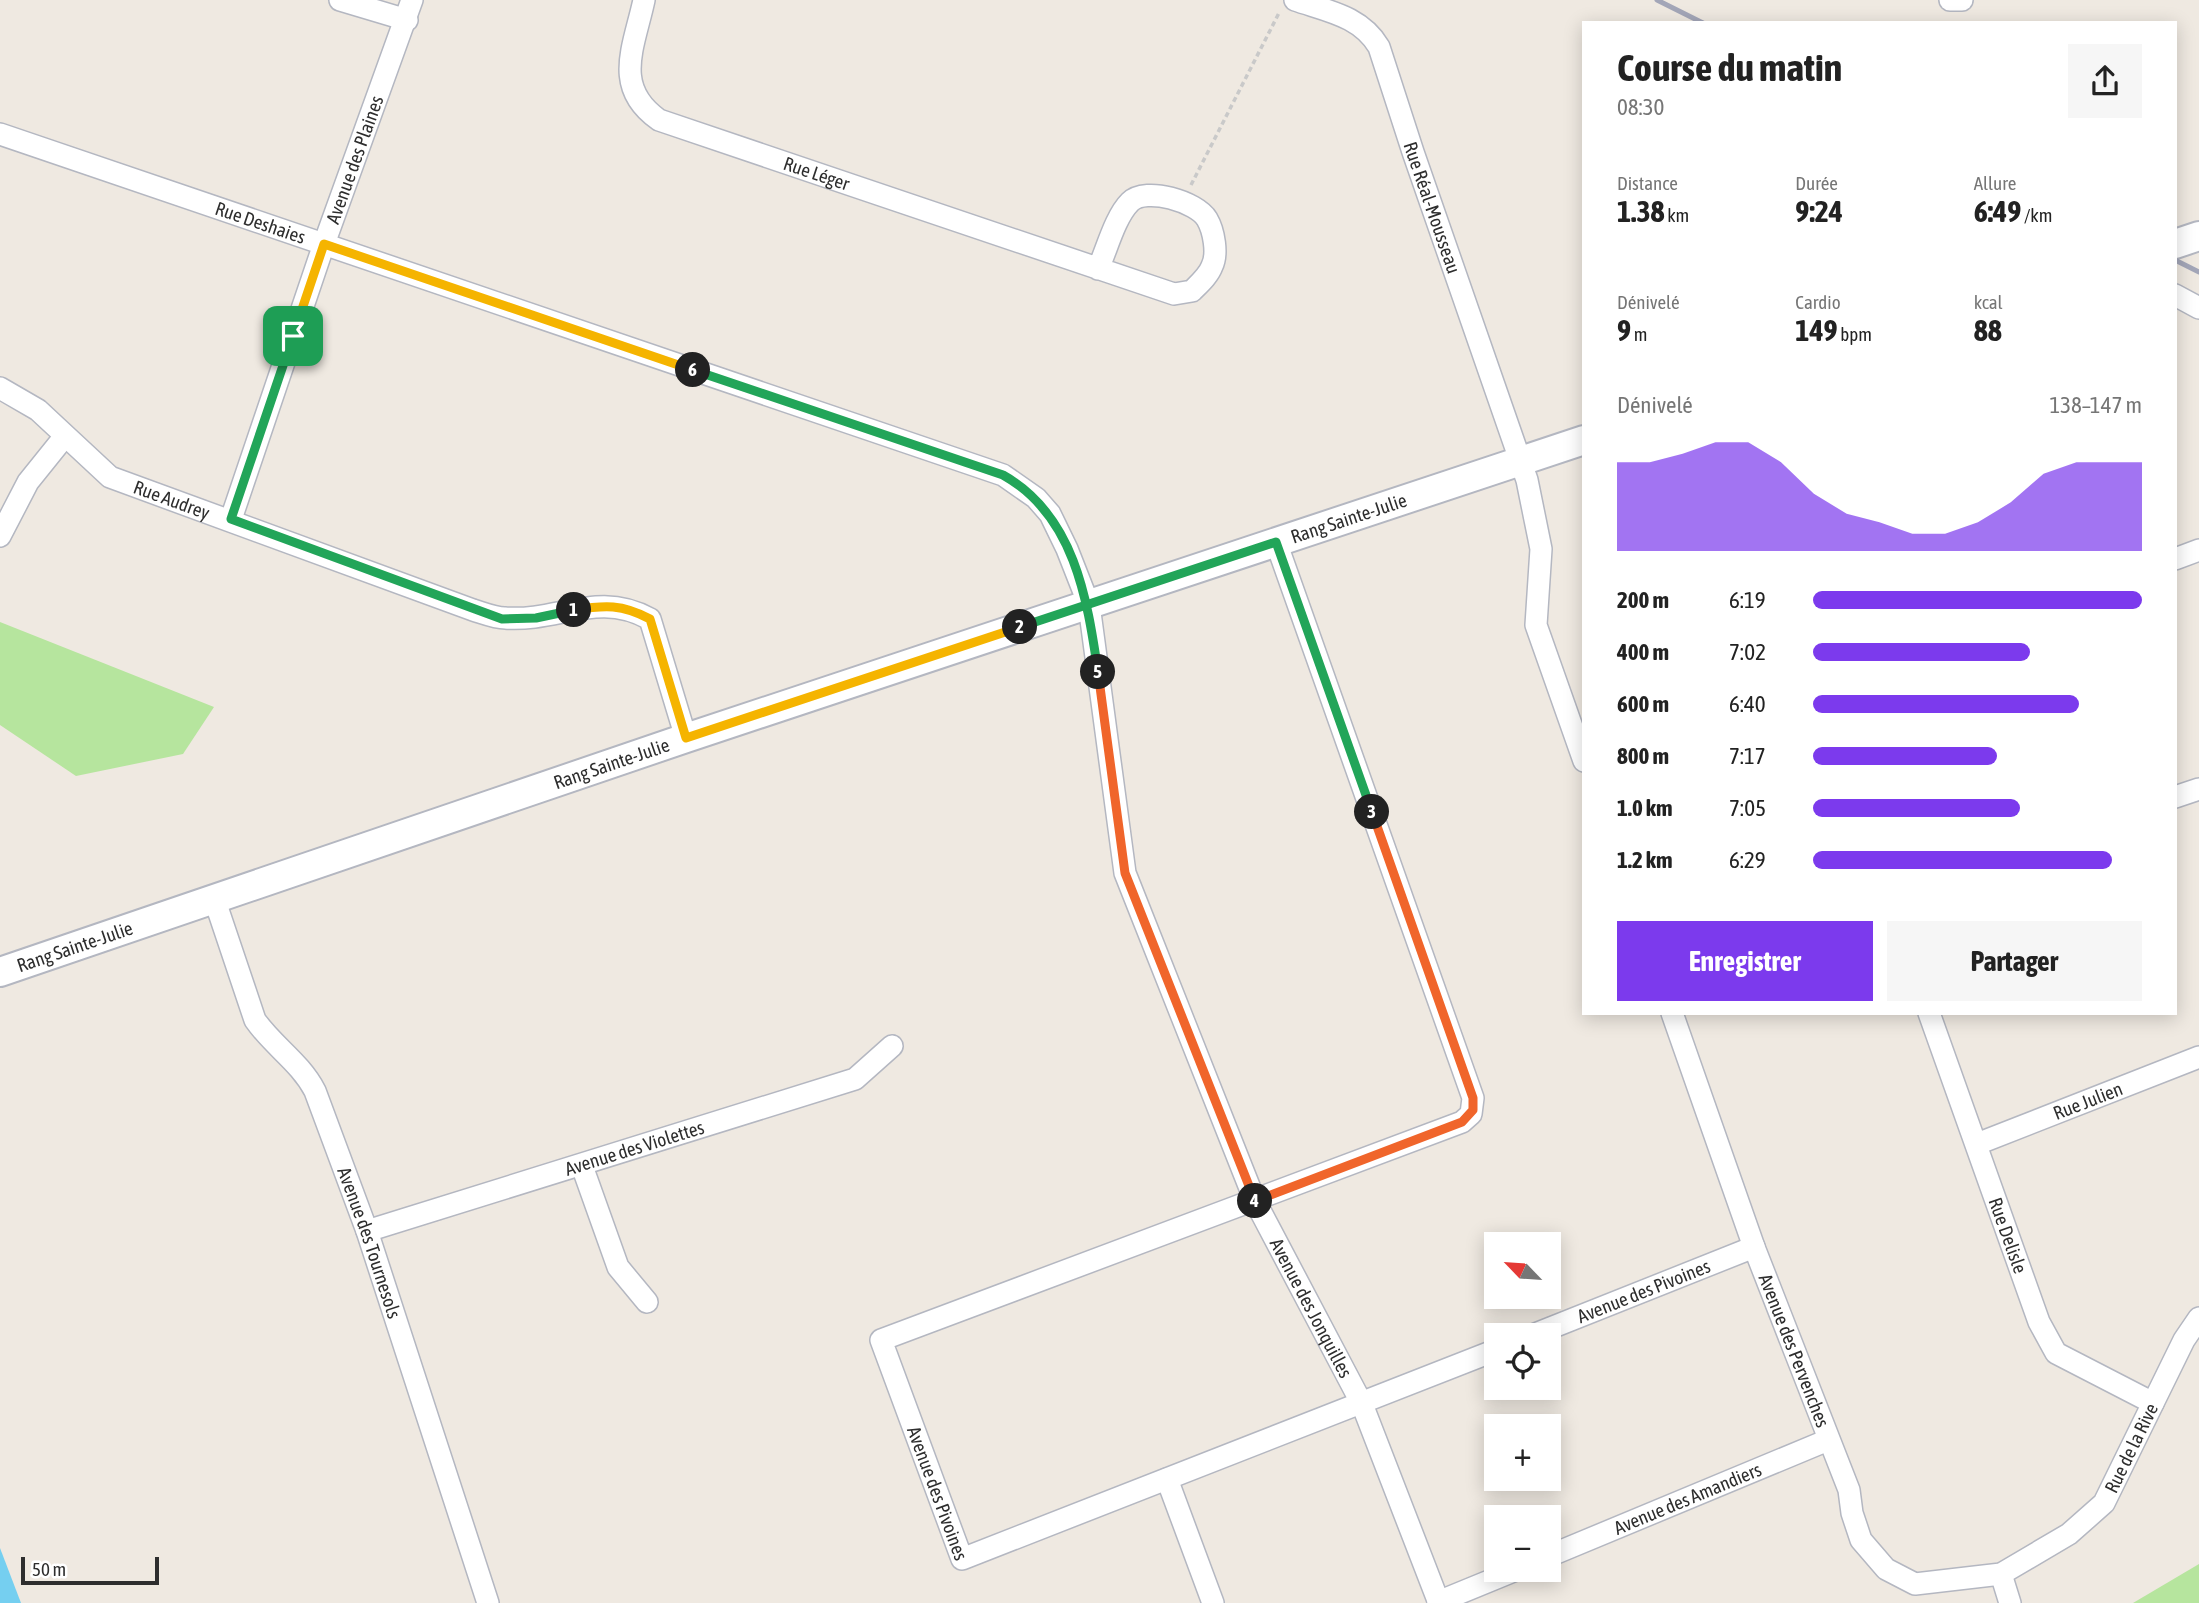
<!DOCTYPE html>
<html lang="fr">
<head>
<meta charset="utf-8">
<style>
  body { margin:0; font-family:"Asap Condensed",sans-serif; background:#f6f6f6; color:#222; height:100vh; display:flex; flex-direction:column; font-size:26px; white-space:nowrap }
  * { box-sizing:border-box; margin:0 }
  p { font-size:23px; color:#767676 }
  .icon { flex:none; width:38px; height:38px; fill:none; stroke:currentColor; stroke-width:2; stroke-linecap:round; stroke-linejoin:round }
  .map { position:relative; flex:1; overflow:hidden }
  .panel { position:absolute; left:1582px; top:21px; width:595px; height:994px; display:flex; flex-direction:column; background:#fff; border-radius:0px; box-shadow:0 4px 18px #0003 }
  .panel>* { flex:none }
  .needle { width:46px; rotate:295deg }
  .controls { position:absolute; left:1484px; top:1232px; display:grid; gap:14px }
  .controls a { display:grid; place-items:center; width:77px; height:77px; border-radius:0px; background:#fff; box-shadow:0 4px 18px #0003; font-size:35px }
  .scale { position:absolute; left:21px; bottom:18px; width:138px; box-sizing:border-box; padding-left:7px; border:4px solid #2e2e2e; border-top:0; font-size:19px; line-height:24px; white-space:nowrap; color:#2e2e2e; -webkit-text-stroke:5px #fff; paint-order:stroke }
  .pin { position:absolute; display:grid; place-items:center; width:60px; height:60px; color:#fff; margin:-30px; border-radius:14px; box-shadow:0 4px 10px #0006 }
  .km { position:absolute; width:35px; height:35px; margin:-18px; border-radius:50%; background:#222; color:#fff; font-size:19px; line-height:35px; text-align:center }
  .round { display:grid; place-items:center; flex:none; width:74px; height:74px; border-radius:0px; background:#f6f6f6 }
  .headline { display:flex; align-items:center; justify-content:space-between; height:119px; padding:0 35px }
  h1 { font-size:38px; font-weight:700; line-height:52px }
  .stats { display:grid; grid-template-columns:repeat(3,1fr); gap:10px; height:119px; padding:7px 35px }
  .stats div { display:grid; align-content:center }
  .stats b { font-size:30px; font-weight:700 }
  .stats small { font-size:19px; font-weight:400 }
  .stats p { font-size:19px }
  .chart { height:196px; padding:14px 35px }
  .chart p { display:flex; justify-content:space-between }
  .chart svg { width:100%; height:126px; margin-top:7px; fill:#7c3aed; opacity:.7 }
  .button { display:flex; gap:14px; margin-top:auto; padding:14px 35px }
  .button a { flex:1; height:80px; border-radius:0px; background:#7c3aed; color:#fff; font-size:28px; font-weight:700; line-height:80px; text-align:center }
  .button a+a { background:#f6f6f6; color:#222 }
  ul { padding:0 35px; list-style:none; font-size:23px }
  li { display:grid; grid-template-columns:112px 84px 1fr; align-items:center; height:52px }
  li i { height:18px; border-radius:9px; background:#7c3aed }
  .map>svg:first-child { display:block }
  .green { fill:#b6e59e }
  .water { fill:#75cff0 }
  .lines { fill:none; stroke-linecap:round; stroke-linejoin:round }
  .street-casing { stroke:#b4b7c1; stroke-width:24 }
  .secondary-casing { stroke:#b4b7c1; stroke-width:32 }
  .path { stroke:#c9c9c9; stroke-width:3.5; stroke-dasharray:5 3.5; stroke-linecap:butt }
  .street { stroke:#fff; stroke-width:21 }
  .secondary { stroke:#fff; stroke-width:28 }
  .rail { stroke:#a3a6b8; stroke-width:5 }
  .split-1-casing { stroke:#fff; stroke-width:14 }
  .split-2-casing { stroke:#fff; stroke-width:14 }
  .split-3-casing { stroke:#fff; stroke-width:14 }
  .split-4-casing { stroke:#fff; stroke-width:14 }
  .split-5-casing { stroke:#fff; stroke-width:14 }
  .split-6-casing { stroke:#fff; stroke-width:14 }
  .split-7-casing { stroke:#fff; stroke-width:14 }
  .split-1 { stroke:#22a559; stroke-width:9 }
  .split-2 { stroke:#f5b400; stroke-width:9 }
  .split-3 { stroke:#22a559; stroke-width:9 }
  .split-4 { stroke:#f0652b; stroke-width:9 }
  .split-5 { stroke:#f0652b; stroke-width:9 }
  .split-6 { stroke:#22a559; stroke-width:9 }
  .split-7 { stroke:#f5b400; stroke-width:9 }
  .labels { text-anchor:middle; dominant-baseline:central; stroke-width:6; stroke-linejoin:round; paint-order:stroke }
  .street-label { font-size:19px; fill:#2e2e2e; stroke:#fff }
</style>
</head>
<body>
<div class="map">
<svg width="2199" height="1603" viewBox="0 0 2199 1603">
  <rect width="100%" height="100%" fill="#efe9e1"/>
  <!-- green -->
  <g class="green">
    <path d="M0 622 214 707 183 754 76 776 0 725Z"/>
    <path d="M2199 1564V1603H2133Z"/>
  </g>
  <!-- water -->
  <path class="water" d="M0 1548 21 1603H0Z"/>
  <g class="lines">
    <defs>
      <g id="street">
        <path d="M340 0 407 20"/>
        <path id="s1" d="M644 0C634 47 612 87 659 120L1174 294 1192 291C1199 284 1209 275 1212 266 1218 254 1214 231 1207 219 1197 202 1146 186 1130 202 1115 217 1107 249 1098 269"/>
        <path id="s2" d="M1295 0C1327 11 1361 16 1379 47L1413 152 1527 480 1541 549 1536 625 1584 761"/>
        <path d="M1950 0H1962"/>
        <path id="s3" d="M0 134 1003 475 1036 498 1050 514 1067 549 1089 605 1125 873 1255 1201 1362 1404 1439 1603"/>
        <path d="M2175 295 2199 308"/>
        <path id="s4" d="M0 388 38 410 110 477 473 610C483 613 495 618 505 618 559 622 598 590 650 619L686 738"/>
        <path id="s5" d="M231 519 324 244 412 0"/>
        <path d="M0 536 28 482 65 436"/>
        <path id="s6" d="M1276 542 1473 1098 1471 1114 1462 1122 881 1340 962 1559 1496 1350"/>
        <path d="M2175 559 2199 550"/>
        <path d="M2175 797 2199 789"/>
        <path id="s7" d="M215 901 255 1020C273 1046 300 1062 315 1091L367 1231 488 1603"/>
        <path id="s8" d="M1672 1013 1754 1247 1849 1490 1852 1513 1861 1540 1886 1569 1915 1584 2001 1574 2069 1534 2104 1503 2184 1340 2199 1318"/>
        <path id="s9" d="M1929 1013 2039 1322 2056 1353 2153 1403"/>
        <path id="s10" d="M1977 1144 2199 1057"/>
        <path d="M582 1166 618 1267 647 1302"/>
        <path id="s11" d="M367 1231 855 1079 892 1046"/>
        <path id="s12" d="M1533 1335 1754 1247"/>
        <path d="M1167 1479 1213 1603"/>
        <path id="s13" d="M1549 1556 1828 1440"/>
        <path d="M2001 1574 2010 1603"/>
        <path d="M1438 1602 1516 1570"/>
      </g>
      <g id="secondary">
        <path d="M2175 244 2199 236"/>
        <path id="s14" d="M0 972 686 738 1584 440"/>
      </g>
    </defs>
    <!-- street casing -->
    <use href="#street" class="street-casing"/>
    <!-- secondary casing -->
    <use href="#secondary" class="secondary-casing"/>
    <!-- path -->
    <path class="path" d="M1191 185 1280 11"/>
    <!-- street -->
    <use href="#street" class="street"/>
    <!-- secondary -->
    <use href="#secondary" class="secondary"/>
    <!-- rail -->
    <g class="rail">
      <path d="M1657 0 1703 23"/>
      <path d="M2175 260 2199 272"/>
    </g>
  </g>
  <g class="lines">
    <defs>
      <path id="split-1" d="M293 336 231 519 502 619 536 618 574 610"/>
      <path id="split-2" d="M574 610C605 605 622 604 650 619L686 738 1020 627"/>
      <path id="split-3" d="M1020 627 1276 542 1372 812"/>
      <path id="split-4" d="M1255 1201 1462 1122 1473 1110V1098L1372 812"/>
      <path id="split-5" d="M1098 672 1125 873 1255 1201"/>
      <path id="split-6" d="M693 370 1003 475C1074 515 1087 597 1098 672"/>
      <path id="split-7" d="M293 336 324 244 693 370"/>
    </defs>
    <!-- split-1 casing -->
    <use href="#split-1" class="split-1-casing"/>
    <!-- split-2 casing -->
    <use href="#split-2" class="split-2-casing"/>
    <!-- split-3 casing -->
    <use href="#split-3" class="split-3-casing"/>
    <!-- split-4 casing -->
    <use href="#split-4" class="split-4-casing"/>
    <!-- split-5 casing -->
    <use href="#split-5" class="split-5-casing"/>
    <!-- split-6 casing -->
    <use href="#split-6" class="split-6-casing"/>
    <!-- split-7 casing -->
    <use href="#split-7" class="split-7-casing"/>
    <!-- split-1 -->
    <use href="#split-1" class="split-1"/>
    <!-- split-2 -->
    <use href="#split-2" class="split-2"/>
    <!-- split-3 -->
    <use href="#split-3" class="split-3"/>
    <!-- split-4 -->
    <use href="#split-4" class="split-4"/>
    <!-- split-5 -->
    <use href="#split-5" class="split-5"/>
    <!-- split-6 -->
    <use href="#split-6" class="split-6"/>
    <!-- split-7 -->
    <use href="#split-7" class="split-7"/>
  </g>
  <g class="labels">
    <!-- street labels -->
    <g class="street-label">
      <text stroke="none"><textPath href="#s5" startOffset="380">Avenue des Plaines</textPath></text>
      <text stroke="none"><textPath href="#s1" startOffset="298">Rue Léger</textPath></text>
      <text stroke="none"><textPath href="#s2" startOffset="268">Rue Réal-Mousseau</textPath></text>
      <text stroke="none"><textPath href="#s3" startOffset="275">Rue Deshaies</textPath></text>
      <text stroke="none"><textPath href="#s4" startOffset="208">Rue Audrey</textPath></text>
      <text stroke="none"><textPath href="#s14" startOffset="1423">Rang Sainte-Julie</textPath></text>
      <text stroke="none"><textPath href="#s14" startOffset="646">Rang Sainte-Julie</textPath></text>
      <text stroke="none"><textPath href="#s14" startOffset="79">Rang Sainte-Julie</textPath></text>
      <text stroke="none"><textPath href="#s10" startOffset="119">Rue Julien</textPath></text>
      <text stroke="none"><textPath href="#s11" startOffset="280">Avenue des Violettes</textPath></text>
      <text stroke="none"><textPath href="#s9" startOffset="236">Rue Delisle</textPath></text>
      <text stroke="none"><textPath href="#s7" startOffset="380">Avenue des Tournesols</textPath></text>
      <text stroke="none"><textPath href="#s12" startOffset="119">Avenue des Pivoines</textPath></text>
      <text stroke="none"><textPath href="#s3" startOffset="1964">Avenue des Jonquilles</textPath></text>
      <text stroke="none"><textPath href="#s8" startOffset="359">Avenue des Pervenches</textPath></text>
      <text stroke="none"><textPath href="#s8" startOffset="905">Rue de la Rive</textPath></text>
      <text stroke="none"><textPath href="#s6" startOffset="1402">Avenue des Pivoines</textPath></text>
      <text stroke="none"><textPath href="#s13" startOffset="150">Avenue des Amandiers</textPath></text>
    </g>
  </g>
</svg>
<div class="controls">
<a><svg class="needle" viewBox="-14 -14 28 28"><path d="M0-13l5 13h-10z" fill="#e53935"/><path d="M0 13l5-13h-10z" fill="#767676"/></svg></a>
<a><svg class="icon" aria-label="locate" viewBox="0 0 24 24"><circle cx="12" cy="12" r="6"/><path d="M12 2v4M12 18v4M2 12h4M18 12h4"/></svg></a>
<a>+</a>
<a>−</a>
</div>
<div class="scale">50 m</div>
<div class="pin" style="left:293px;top:336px;background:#1e9e55"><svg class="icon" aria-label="arrive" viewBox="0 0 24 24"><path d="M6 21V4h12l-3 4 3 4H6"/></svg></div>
<b class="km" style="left:574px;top:610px">1</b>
<b class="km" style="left:1020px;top:627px">2</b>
<b class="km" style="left:1372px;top:812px">3</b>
<b class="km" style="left:1255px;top:1201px">4</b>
<b class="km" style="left:1098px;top:672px">5</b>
<b class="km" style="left:693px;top:370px">6</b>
<section class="panel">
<div class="headline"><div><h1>Course du matin</h1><p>08:30</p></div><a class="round"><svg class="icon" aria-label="share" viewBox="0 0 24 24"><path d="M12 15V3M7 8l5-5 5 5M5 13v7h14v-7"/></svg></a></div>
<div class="stats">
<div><p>Distance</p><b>1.38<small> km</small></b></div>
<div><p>Durée</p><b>9:24</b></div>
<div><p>Allure</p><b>6:49<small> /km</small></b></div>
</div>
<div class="stats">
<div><p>Dénivelé</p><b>9<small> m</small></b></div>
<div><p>Cardio</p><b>149<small> bpm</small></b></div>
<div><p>kcal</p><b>88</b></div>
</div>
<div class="chart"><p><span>Dénivelé</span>138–147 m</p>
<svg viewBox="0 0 160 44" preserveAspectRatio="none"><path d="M0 44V13L10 13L20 10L30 6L40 6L50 13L60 24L70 31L80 34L90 38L100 38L110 34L120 27L130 17L140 13L150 13L160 13V44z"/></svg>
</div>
<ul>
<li><b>200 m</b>6:19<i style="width:100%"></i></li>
<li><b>400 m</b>7:02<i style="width:66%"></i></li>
<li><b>600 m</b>6:40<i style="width:81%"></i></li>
<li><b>800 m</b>7:17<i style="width:56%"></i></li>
<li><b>1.0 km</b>7:05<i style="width:63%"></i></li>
<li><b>1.2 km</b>6:29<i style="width:91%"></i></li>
</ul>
<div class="button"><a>Enregistrer</a><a>Partager</a></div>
</section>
</div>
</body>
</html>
